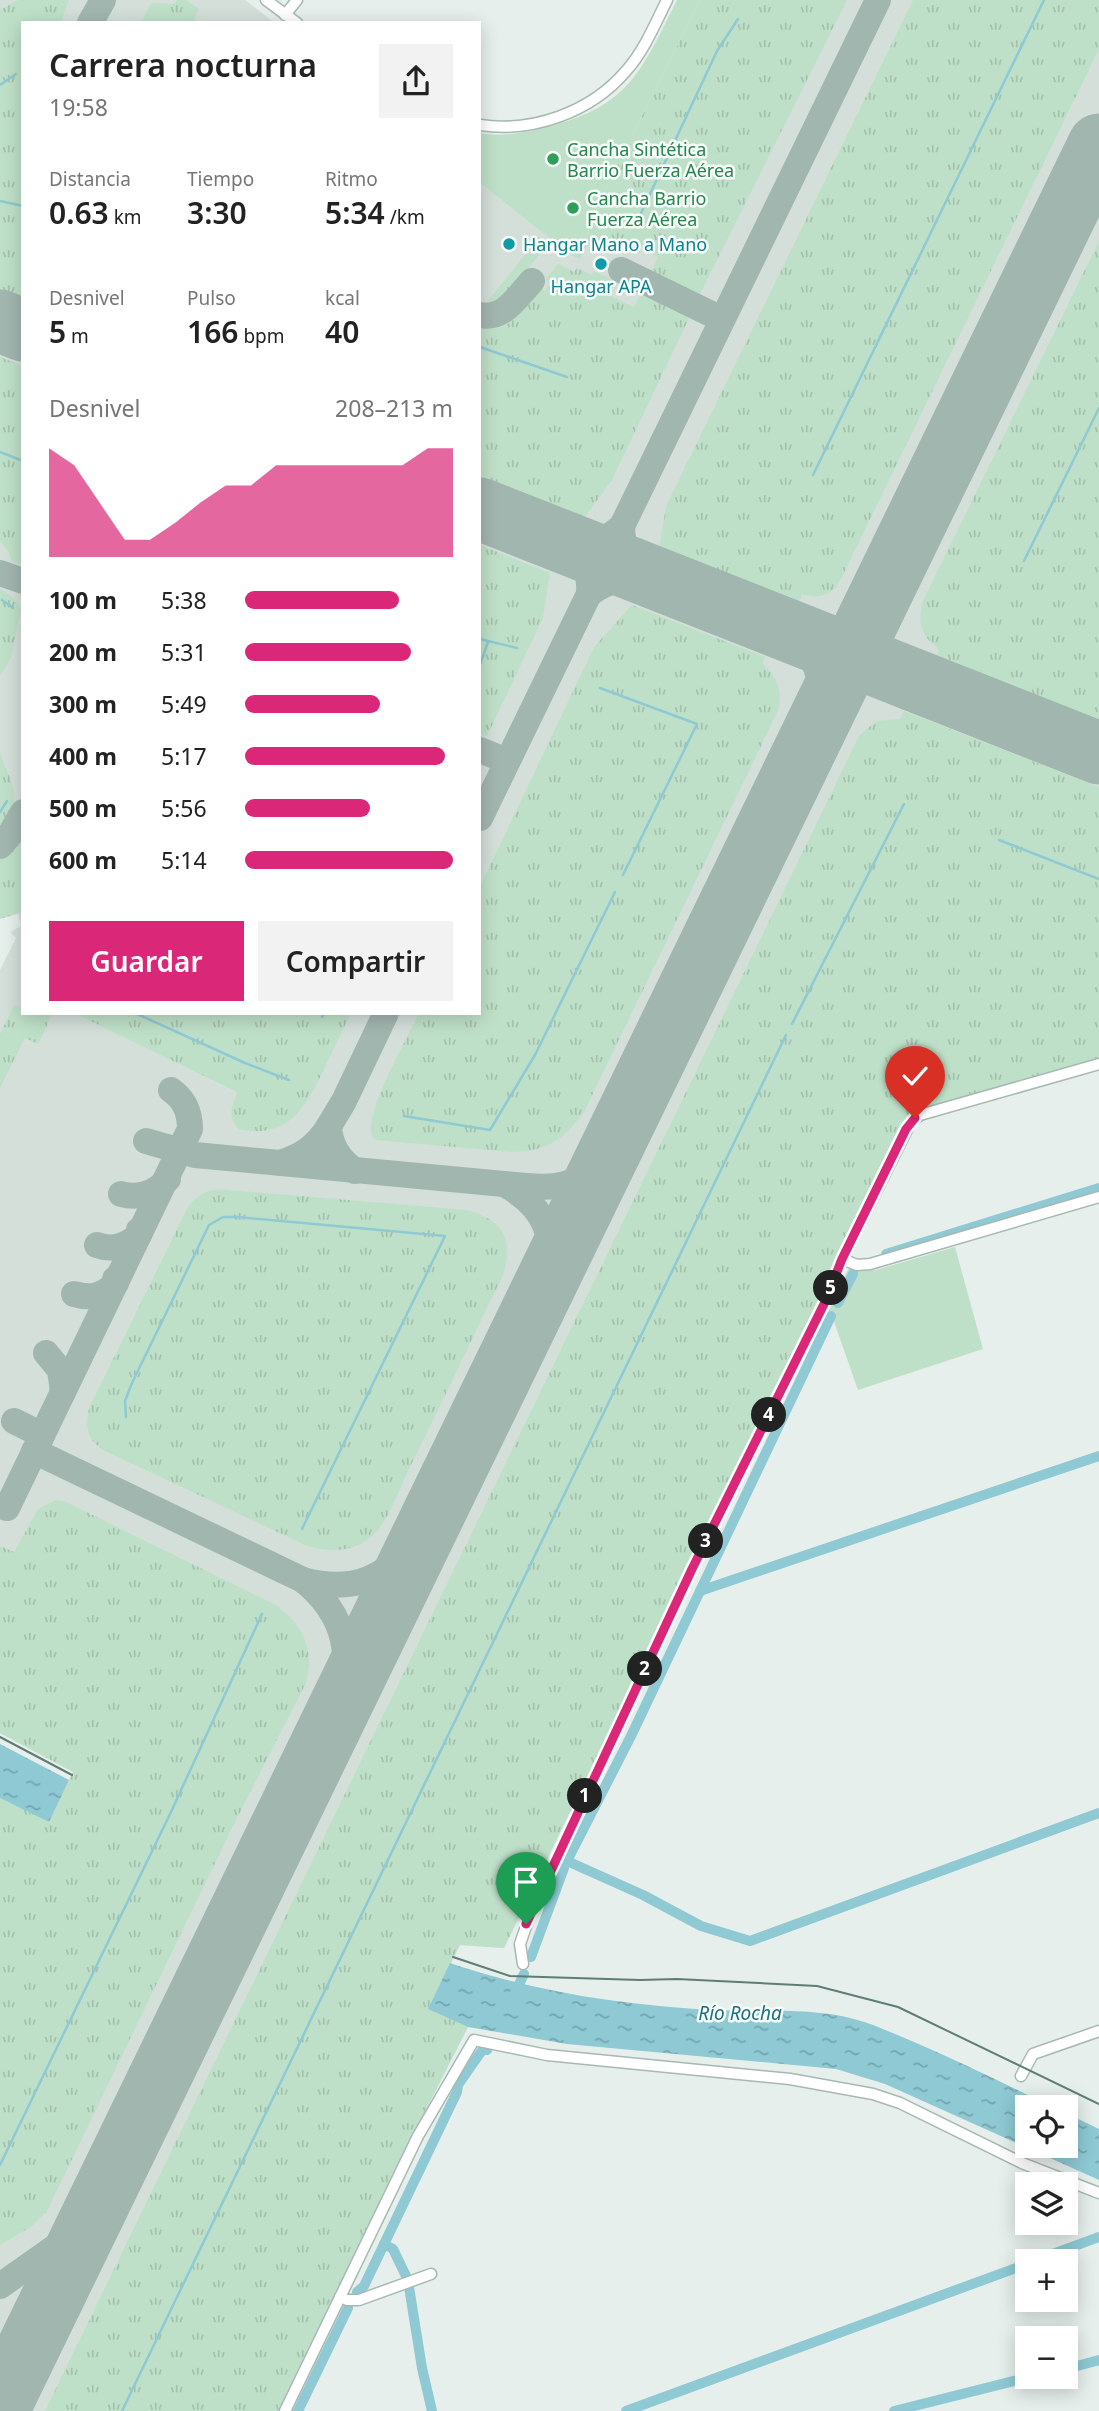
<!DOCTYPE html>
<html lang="es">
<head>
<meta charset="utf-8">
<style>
  body { margin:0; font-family:"Noto Sans",sans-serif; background:#f2f2f2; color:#222; height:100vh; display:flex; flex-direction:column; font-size:26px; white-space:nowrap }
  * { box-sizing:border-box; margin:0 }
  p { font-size:23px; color:#767676 }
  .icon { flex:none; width:38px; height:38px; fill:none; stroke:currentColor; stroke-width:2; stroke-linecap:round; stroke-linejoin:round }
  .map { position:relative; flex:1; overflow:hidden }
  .side { position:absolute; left:21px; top:21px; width:460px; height:994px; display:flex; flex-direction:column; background:#fff; border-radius:0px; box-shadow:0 4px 18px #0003 }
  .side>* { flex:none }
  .tools { position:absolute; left:1015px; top:2095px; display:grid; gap:14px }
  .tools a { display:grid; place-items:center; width:63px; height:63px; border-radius:0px; background:#fff; box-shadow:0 4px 18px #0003; font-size:35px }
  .pin { position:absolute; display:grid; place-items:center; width:60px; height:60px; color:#fff; margin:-72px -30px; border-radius:50% 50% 50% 0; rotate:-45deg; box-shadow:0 0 7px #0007 }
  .pin .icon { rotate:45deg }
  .km { position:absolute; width:35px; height:35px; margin:-18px; border-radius:50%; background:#222; color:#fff; font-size:19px; line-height:35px; text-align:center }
  .round { display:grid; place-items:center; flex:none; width:74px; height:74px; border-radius:0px; background:#f2f2f2 }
  .summary { display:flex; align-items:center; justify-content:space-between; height:119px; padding:0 28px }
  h1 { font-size:32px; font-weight:600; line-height:52px }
  .figures { display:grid; grid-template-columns:repeat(3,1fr); gap:10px; height:119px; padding:7px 28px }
  .figures div { display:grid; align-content:center }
  .figures b { font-size:30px; font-weight:600 }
  .figures small { font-size:19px; font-weight:400 }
  .figures p { font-size:19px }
  .chart { height:196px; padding:14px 28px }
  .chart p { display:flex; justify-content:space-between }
  .chart svg { width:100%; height:126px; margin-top:7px; fill:#db2777; opacity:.7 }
  .button { display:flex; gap:14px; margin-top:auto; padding:14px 28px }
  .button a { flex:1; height:80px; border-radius:0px; background:#db2777; color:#fff; font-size:28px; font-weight:600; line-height:80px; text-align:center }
  .button a+a { background:#f2f2f2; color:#222 }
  ul { padding:0 28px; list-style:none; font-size:23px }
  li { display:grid; grid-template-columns:112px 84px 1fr; align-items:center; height:52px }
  li i { height:18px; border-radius:9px; background:#db2777 }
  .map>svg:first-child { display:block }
  .built { fill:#d4dfda }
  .grass { fill:url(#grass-tufts) }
  .park { fill:#bfe0c8 }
  .water { fill:url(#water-ripples) }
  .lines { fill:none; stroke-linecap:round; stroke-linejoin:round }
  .stream { stroke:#8ec9d4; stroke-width:2.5 }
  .canal { stroke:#8ec9d4; stroke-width:10 }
  .taxiway { stroke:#a2b6b0; stroke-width:26 }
  .runway { stroke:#a2b6b0; stroke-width:63 }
  .street-casing { stroke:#a8b8b2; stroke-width:13 }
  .street { stroke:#fff; stroke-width:10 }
  .tram { stroke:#5f7d75; stroke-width:2 }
  .route-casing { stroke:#fff; stroke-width:14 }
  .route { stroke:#db2777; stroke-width:9 }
  .leisure-dot { fill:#2e9e5b; stroke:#f7fbf9; stroke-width:2.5 }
  .culture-dot { fill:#0f9aa8; stroke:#f7fbf9; stroke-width:2.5 }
  .labels { text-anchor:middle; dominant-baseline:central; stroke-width:5; stroke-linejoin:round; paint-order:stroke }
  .leisure-label { font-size:18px; fill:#27864d; stroke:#f7fbf9; text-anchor:start }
  .culture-label { font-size:18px; fill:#0d838f; stroke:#f7fbf9; text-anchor:start }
  .water-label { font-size:19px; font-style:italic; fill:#1c6f80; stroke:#f7fbf9 }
</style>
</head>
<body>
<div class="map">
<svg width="1099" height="2411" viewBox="0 0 1099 2411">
  <defs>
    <pattern id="grass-tufts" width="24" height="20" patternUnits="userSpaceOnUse" patternTransform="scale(1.75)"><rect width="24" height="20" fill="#bfe0c8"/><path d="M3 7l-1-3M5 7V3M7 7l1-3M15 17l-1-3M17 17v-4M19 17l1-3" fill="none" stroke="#a4c1ad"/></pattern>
    <pattern id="water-ripples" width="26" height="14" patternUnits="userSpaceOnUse" patternTransform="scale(1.75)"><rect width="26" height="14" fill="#8ec9d4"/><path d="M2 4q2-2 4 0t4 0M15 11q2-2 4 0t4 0" fill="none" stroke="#74a5ad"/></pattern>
  </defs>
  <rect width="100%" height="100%" fill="#e6efeb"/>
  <!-- built -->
  <path class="built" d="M0 0H245L275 23H23V1013H480V183L572 255 700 0H1099V1060L916 1112 907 1116 504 1948 460 1945 453 1957 428 2009 468 2027 385 2190 278 2411H0V1798L49 1821 73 1772 0 1733V970L16 938 11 933 12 931 21 926 17 909 0 914Z"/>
  <!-- grass -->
  <g class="grass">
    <path d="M18 0H69L61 23H23V299L0 290V10Z"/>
    <path d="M177 0H186L199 9 193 23H133L135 20 141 23 151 3 174 4Z"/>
    <path d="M700 0H847L698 298 657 279 652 270 658 257 634 245 628 256 590 239 580 259 572 256Z"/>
    <path d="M913 0H1099V49L838 585C828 596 817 599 802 594L799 603 659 549 666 506Z"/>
    <path d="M539 237 546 246 524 274 526 277 500 308 489 311 483 307Z"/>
    <path d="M1099 241V721L936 657 939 649C921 637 918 624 922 603Z"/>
    <path d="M558 264 574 272 577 268 592 275 594 271 616 281 609 295 634 307 641 294 645 291 692 312 612 480 584 518 480 477V324C506 341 526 305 539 287L545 291 550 283 546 279Z"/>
    <path d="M0 357 23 366V565L11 561 9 552 0 541Z"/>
    <path d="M480 545 550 573 543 618 487 736 480 734Z"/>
    <path d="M0 589 11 596 21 608 11 658 0 676Z"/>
    <path d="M632 605 765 657 763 664C778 679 783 690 778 711L584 1112C562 1141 548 1151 511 1152L376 1140C372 1136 371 1136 371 1130 369 1104 407 1039 419 1013H480V887L594 647Z"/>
    <path d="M904 711 1099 787V1060L916 1112 907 1116 504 1948 460 1945 428 2009 468 2027 385 2190 278 2411H45L859 736 876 721 900 719Z"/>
    <path d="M0 753C12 786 25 798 0 828Z"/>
    <path d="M23 833V912L0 919V859Z"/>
    <path d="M14 1005 23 1008V1013H33L40 1016 41 1013H53L38 1044 25 1038 0 1088V1034Z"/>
    <path d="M79 1013H351C342 1031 334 1049 325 1067 306 1107 289 1140 238 1129 227 1114 232 1108 237 1092L78 1015Z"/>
    <path d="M218 1189 467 1210C502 1220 515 1238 503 1275 471 1341 440 1407 407 1473 399 1490 388 1521 374 1534 355 1553 328 1553 305 1545L103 1450C86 1438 85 1427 89 1408L187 1209C195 1196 203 1192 218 1189Z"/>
    <path d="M56 1500 64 1501 276 1605C302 1624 316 1650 306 1683L232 1828 47 2211 32 2226 0 2245V1798L49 1821 73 1772 0 1733V1546L14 1552 38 1509Z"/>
  </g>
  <!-- park -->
  <g class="park">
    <path d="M677 0H700L572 256 480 183V133C499 137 524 133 544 128 630 106 640 73 677 0Z"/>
    <path d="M955 1247 983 1349 858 1390 832 1316 827 1312 849 1268 864 1271 876 1270Z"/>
  </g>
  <!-- water -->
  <g class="water">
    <path d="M0 1744 69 1780 49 1822 0 1798Z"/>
    <path d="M450 1963C535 1992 622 2005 711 2010 758 2012 808 2007 854 2019 874 2024 894 2034 914 2042 961 2062 1007 2085 1053 2107H1027V2146H1066V2113L1099 2129V2180L885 2084 836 2069 567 2044 468 2027 428 2009Z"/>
  </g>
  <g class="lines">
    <!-- stream -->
    <g class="stream">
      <path d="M0 85 16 74"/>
      <path d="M0 201 23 206"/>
      <path d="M636 224 717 51 738 19"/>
      <path d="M480 347 567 377"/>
      <path d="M0 452 23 461"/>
      <path d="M813 475 1044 0"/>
      <path d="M1024 561 1099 408"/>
      <path d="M2 600 13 608"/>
      <path d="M480 639 517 648"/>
      <path d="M480 665 488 642"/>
      <path d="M600 688 697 724 623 875"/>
      <path d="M0 812 7 801"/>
      <path d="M999 840 1099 879"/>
      <path d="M135 1013 245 1063 289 1080"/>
      <path d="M322 1017 324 1013"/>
      <path d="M792 1024 904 804"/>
      <path d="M404 1116 490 1130 535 1055 615 892"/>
      <path d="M126 1417 125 1401 132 1383 209 1225 223 1217H238L445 1236 302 1529"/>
      <path d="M0 2165 171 1812 262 1614"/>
      <path d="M122 2411 786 1035"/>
    </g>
    <!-- canal -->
    <g class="canal">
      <path d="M886 1254 1099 1188"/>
      <path d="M838 1303 853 1274"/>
      <path d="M831 1316 631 1736 567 1861 643 1895 701 1926 750 1941 1099 1813"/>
      <path d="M700 1591 1099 1456"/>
      <path d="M531 1957 564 1868"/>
      <path d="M514 1995 524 1974"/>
      <path d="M384 2244 393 2249 406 2276"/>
      <path d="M1034 2261 1099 2237"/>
      <path d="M409 2287 422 2368 432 2411"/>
      <path d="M357 2292 364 2286 457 2092 458 2085 483 2049 487 2050"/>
      <path d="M1066 2369 1099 2360"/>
      <path d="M298 2411 348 2308"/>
      <path d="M626 2411 1027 2264"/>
      <path d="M894 2411 1034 2376"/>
    </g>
    <!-- taxiway -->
    <g class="taxiway">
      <path d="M90 23 103 0"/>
      <path d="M621 270 709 313"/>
      <path d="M480 315C504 320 517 297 532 281"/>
      <path d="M0 573 23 581"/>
      <path d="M589 594C610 579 627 576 653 578 632 564 622 552 622 526"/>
      <path d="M589 594C591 573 582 558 567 544 590 545 605 542 622 526"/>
      <path d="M761 620C807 646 827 661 821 718"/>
      <path d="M801 635C832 635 855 629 876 605"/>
      <path d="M480 750 507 761"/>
      <path d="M480 818 878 0"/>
      <path d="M0 846 9 836 23 812"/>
      <path d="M329 1126 344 1101 386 1013"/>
      <path d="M146 1141 195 1155 504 1184"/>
      <path d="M280 1163C302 1156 317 1146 329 1126 330 1146 339 1159 355 1171"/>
      <path d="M121 1194C140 1199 155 1193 168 1179"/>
      <path d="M97 1245C113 1251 126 1246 139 1235V1230"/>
      <path d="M545 1286C556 1238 549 1209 504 1184 564 1190 573 1190 614 1145"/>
      <path d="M74 1294C91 1299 103 1296 116 1283L115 1279"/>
      <path d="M46 1353 60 1370 63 1392"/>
      <path d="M14 1421 42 1435"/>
      <path d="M34 1451 303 1580"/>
      <path d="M0 1505 7 1508 190 1129C190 1112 185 1100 171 1090"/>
      <path d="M339 1710C353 1658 347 1615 303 1580 356 1594 382 1577 420 1542"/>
      <path d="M0 2286 88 2224"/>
    </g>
    <!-- runway -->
    <g class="runway">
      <path d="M0 321 23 330"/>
      <path d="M480 509 1099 753"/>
      <path d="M0 2406 1099 145"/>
    </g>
    <defs>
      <g id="street">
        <path d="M266 0 297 23"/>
        <path d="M285 15 297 0"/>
        <path d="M480 125C533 133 591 112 626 71 644 51 655 24 667 0"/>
        <path d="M842 1259 857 1265 870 1264 1099 1197"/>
        <path d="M523 1964 520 1944 531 1912 692 1569 825 1302 842 1259 911 1122 920 1115 1099 1064"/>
        <path d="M1021 2076 1033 2054 1099 2031"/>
        <path d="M340 2297 347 2300H359L431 2274"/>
        <path d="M285 2411 418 2136 474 2040 547 2055 790 2079 873 2094 900 2103 1022 2163 1099 2193"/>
      </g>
    </defs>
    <!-- street casing -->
    <use href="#street" class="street-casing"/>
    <!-- street -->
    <use href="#street" class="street"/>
    <!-- tram -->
    <g class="tram">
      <path d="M0 1737 72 1775"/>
      <path d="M453 1957 510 1976 640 1980 677 1979 817 1986 898 2007 1099 2104"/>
    </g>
  </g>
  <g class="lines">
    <defs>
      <path id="route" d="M526 1924 692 1569 825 1302 842 1259 906 1129 915 1118"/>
    </defs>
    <!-- route casing -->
    <use href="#route" class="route-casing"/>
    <!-- route -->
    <use href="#route" class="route"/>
  </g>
  <!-- markers -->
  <g class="leisure-dot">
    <circle cx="553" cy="159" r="7"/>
    <circle cx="573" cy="208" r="7"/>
  </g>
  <g class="culture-dot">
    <circle cx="509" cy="244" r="7"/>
    <circle cx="601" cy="264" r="7"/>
  </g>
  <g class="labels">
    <!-- leisure labels -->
    <g class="leisure-label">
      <text x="567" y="149">Cancha Sintética<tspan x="567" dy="21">Barrio Fuerza Aérea</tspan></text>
      <text x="587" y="198">Cancha Barrio<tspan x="587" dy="21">Fuerza Aérea</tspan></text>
    </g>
    <!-- culture labels -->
    <g class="culture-label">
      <text x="523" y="244">Hangar Mano a Mano</text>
      <text x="601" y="286" text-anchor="middle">Hangar APA</text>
    </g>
    <!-- water labels -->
    <g class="water-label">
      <text x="740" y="2013">Río Rocha</text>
    </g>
  </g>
</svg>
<div class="tools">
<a><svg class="icon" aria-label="locate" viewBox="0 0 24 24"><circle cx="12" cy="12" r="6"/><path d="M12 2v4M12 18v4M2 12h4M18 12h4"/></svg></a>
<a><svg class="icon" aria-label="layers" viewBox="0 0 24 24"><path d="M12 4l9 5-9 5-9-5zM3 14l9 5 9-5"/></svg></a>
<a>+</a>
<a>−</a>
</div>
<div class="pin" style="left:526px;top:1924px;background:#1e9e55"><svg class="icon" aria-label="arrive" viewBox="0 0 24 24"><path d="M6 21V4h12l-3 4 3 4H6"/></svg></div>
<div class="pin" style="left:915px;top:1118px;background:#d93025"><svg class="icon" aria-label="check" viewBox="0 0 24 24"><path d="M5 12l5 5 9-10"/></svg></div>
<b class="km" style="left:585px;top:1796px">1</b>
<b class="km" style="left:645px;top:1669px">2</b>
<b class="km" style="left:706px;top:1541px">3</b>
<b class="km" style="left:769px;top:1415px">4</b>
<b class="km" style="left:831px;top:1288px">5</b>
<section class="side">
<div class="summary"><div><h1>Carrera nocturna</h1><p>19:58</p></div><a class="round"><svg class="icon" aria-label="share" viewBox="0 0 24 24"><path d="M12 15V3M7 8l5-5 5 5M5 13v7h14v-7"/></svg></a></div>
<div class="figures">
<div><p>Distancia</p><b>0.63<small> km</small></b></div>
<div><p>Tiempo</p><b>3:30</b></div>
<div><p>Ritmo</p><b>5:34<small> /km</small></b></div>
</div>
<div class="figures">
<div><p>Desnivel</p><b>5<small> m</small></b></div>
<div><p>Pulso</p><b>166<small> bpm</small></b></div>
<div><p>kcal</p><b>40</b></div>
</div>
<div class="chart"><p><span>Desnivel</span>208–213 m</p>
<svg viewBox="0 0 160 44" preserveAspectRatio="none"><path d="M0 44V6L10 12L20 25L30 38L40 38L50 32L60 25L70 19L80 19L90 12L100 12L110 12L120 12L130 12L140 12L150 6L160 6V44z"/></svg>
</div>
<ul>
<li><b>100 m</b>5:38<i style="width:74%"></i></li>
<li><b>200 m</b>5:31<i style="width:80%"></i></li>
<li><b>300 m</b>5:49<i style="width:65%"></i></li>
<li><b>400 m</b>5:17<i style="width:96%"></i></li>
<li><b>500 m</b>5:56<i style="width:60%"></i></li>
<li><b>600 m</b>5:14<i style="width:100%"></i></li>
</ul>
<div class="button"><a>Guardar</a><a>Compartir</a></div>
</section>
</div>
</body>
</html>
